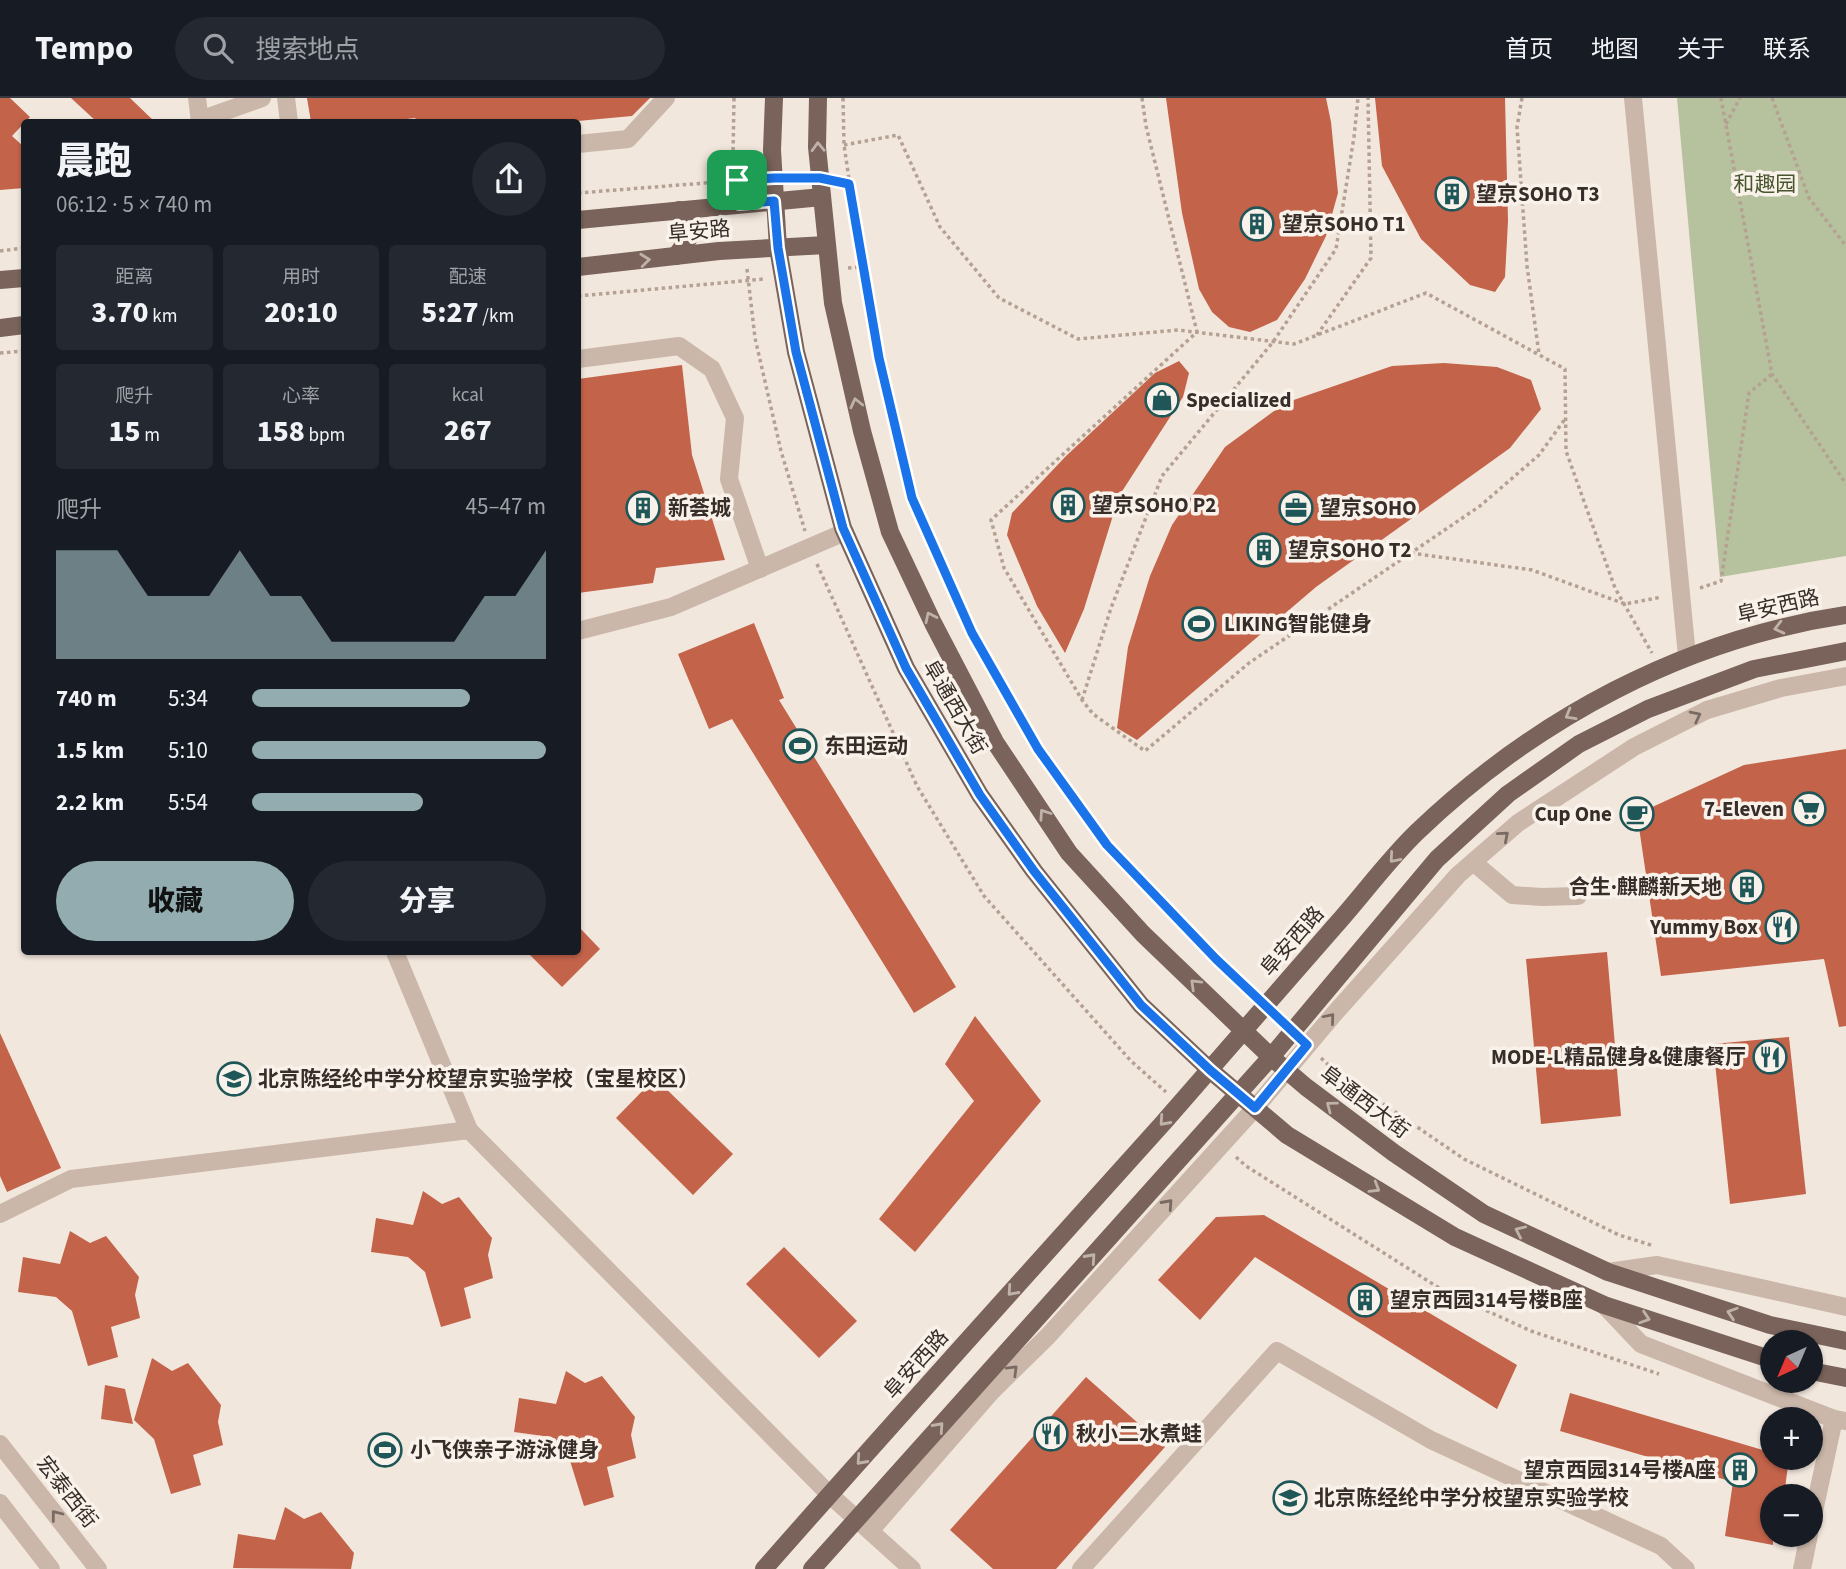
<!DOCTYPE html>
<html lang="zh">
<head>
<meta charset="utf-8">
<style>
  body { margin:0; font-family:"Source Sans 3","Noto Sans SC",sans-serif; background:#242831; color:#f1f3f6; height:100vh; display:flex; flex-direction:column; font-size:26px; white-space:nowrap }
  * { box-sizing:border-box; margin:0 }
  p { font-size:23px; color:#9ea1a6 }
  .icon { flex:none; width:38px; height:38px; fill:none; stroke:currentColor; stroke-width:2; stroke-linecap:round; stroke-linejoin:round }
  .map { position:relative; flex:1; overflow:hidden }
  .side { position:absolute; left:21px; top:21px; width:560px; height:836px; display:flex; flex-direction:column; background:#171b24; border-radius:7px; box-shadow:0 2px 5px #0004 }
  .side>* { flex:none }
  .needle { width:46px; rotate:224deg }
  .controls { position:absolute; left:1760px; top:1232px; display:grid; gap:14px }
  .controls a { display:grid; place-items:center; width:63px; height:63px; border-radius:50%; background:#171b24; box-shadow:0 2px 5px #0004; font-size:35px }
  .pin { position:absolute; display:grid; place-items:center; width:60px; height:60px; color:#fff; margin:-30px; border-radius:14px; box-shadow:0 4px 10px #0006 }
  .round { display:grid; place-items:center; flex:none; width:74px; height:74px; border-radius:37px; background:#242831 }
  .head { display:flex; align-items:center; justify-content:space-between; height:119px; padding:0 35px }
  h1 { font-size:38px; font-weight:800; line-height:52px }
  .figures { display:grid; grid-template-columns:repeat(3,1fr); gap:10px; height:119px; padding:7px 35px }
  .figures div { display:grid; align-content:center; border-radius:7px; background:#242831; text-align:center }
  .figures b { font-size:30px; font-weight:800 }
  .figures small { font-size:19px; font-weight:400 }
  .figures p { font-size:19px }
  .chart { height:196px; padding:14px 35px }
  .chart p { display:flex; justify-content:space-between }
  .chart svg { width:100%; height:126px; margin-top:7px; fill:#92acaf; opacity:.7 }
  .button { display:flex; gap:14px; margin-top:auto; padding:14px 35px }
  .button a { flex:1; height:80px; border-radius:42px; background:#92acaf; color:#111; font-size:28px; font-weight:800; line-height:80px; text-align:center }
  .button a+a { background:#242831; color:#f1f3f6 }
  ul { padding:0 35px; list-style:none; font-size:23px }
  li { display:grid; grid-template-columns:112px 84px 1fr; align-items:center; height:52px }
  li i { height:18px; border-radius:9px; background:#92acaf }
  header { display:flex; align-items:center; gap:42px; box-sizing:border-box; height:98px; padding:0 35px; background:#171b24; border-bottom:2px solid #363941 }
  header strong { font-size:33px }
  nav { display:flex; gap:38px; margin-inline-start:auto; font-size:24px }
  .search { width:490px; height:63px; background:#242831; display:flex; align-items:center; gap:18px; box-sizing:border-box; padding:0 24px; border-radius:38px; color:#9ea1a6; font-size:26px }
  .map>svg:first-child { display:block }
  .green { fill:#b6c19d }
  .building { fill:#c3634a }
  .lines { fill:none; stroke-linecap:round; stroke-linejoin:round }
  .path { stroke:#b5a193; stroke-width:3.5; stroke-dasharray:3.5 3.5; stroke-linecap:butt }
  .minor { stroke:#cab7a9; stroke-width:18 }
  .major { stroke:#79635a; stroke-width:18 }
  .oneway { stroke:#bfb2a9 }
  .oneway2 { stroke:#796b63 }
  .route-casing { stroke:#fff; stroke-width:14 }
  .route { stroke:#1a73e8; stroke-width:9 }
  .labels { text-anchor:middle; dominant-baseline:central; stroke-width:7; stroke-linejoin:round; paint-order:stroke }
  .park-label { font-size:21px; fill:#48552d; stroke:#f9f2ea }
  .poi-label { font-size:21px; font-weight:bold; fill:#372d29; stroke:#f9f2ea; text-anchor:start }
  .street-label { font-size:21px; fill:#372d29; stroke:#f9f2ea }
</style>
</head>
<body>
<header>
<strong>Tempo</strong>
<div class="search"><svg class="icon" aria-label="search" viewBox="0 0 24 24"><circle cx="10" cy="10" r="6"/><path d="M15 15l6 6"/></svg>搜索地点</div>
<nav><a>首页</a><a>地图</a><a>关于</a><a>联系</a></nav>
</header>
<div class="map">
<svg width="1846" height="1471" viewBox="0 0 1846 1471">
  <rect width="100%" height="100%" fill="#f2e7dd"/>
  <!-- green -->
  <path class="green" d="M1677 0H1846V458L1720 479Z"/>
  <!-- building -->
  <g class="building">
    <path d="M0 0H10L30 19 12 38 24 49V90L0 92Z"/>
    <path d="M71 0H130L155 24H97Z"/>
    <path d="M307 0H650L632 18 567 24H418L415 20 382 24H311Z"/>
    <path d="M1166 0H1326L1331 24 1338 95 1326 138 1305 181 1277 222 1250 234 1229 229 1212 214 1199 191 1182 115Z"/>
    <path d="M1375 0H1505L1508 123 1505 179 1495 194 1470 187 1421 141 1382 68Z"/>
    <path d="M1179 263 1189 275 1183 299 1119 398 1084 511 1065 555 1037 508 1007 437 1012 415 1066 358 1155 275Z"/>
    <path d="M1444 265 1497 269 1531 282 1541 311 1510 350 1316 489 1137 642 1117 630 1128 549 1150 478 1172 427 1225 349 1285 305 1392 268Z"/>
    <path d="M682 267 692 357 725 462 656 470 653 485 578 495V281Z"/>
    <path d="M754 525 784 600 779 602 956 889 914 915 732 621 709 631 678 556Z"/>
    <path d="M1846 651V928L1839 929 1824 861 1661 878 1637 716 1744 667Z"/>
    <path d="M578 828 600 851 562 889 527 854H578Z"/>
    <path d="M1607 854 1621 1018 1541 1026 1526 861Z"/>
    <path d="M975 918 1041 1003 915 1154 879 1121 974 1003 945 966Z"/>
    <path d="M0 935 61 1070 7 1094 0 1078Z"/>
    <path d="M1789 939 1806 1096 1730 1106 1713 946Z"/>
    <path d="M655 980 733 1056 693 1097 616 1020Z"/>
    <path d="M423 1093 442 1106 459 1099 492 1140 488 1157 493 1180 464 1190 471 1220 441 1229 425 1174 408 1159 371 1154 376 1120 413 1127Z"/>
    <path d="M1264 1117 1517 1267 1497 1311 1255 1159 1200 1222 1158 1182 1216 1119Z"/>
    <path d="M70 1133 90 1145 106 1138 139 1179 135 1197 140 1220 111 1229 118 1259 88 1268 72 1213 56 1199 18 1194 23 1159 60 1166Z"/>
    <path d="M784 1149 857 1223 819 1260 746 1186Z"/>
    <path d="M152 1260 172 1273 188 1265 221 1307 218 1324 223 1347 193 1357 201 1387 171 1396 154 1341 134 1322Z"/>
    <path d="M566 1273 585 1285 602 1278 635 1319 631 1337 636 1360 607 1369 614 1399 584 1408 567 1353 551 1339 514 1334 519 1300 556 1306Z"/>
    <path d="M1086 1279 1165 1349 1056 1471H993L950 1432Z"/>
    <path d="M105 1287 125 1291 133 1326 101 1321Z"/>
    <path d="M1570 1295 1773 1355V1360H1789L1784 1398H1773V1447L1725 1438 1733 1384 1560 1333Z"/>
    <path d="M285 1409 304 1421 321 1414 354 1455 351 1471 233 1470 238 1436 275 1442Z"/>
  </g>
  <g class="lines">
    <!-- path -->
    <g class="path">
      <path d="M734 0 733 57 738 90"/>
      <path d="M843 0 844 47 862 169 879 260 912 400 972 535 1038 651 1107 747 1216 861 1252 895"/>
      <path d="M1142 0 1146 28 1197 234 991 422 1004 470 1082 602 1093 616 1145 653 1249 565 1480 408 1539 357 1565 321"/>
      <path d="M1522 0 1517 29 1527 168 1539 256"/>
      <path d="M1721 0 1772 276 1846 386"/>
      <path d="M1772 0 1809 100 1846 148"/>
      <path d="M1726 26 1740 0"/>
      <path d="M844 47 898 37 940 129 999 200 1078 241 1178 232 1294 246 1426 195 1565 271 1566 353 1615 490 1652 555"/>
      <path d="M578 95 756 81"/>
      <path d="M0 153 24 150"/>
      <path d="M848 170 862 169"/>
      <path d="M747 171 755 240 781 353 805 433"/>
      <path d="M578 198 764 181"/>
      <path d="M1317 237 1371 160 1368 0"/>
      <path d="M0 255 24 253"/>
      <path d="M1411 455 1532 472 1625 506 1662 499"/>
      <path d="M817 466 917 688 984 798 1131 963 1166 994"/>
      <path d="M1700 490 1721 483 1749 295 1772 276"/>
      <path d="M1082 602 1111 510 1162 378 1273 244 1336 151 1354 39 1358 0"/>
      <path d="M1321 960 1335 973 1464 1061 1619 1137 1654 1148"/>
      <path d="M1236 1059 1246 1068 1444 1193 1531 1233 1659 1276"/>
    </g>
    <!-- minor -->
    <g class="minor">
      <path d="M197 0 200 24"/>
      <path d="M286 0 289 24"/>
      <path d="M1633 0 1687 558"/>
      <path d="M200 22 262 0"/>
      <path d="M578 46 628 41 666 0"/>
      <path d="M578 261 679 248 712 271 735 320 729 381 760 471"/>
      <path d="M578 533 671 509 845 434"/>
      <path d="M1473 764 1512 797 1542 799 1578 798"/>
      <path d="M395 854 469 1032"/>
      <path d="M0 1116 71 1081 469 1032 830 1397 912 1471"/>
      <path d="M1608 1174 1657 1167 1846 1209"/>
      <path d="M1604 1207 1641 1246 1834 1321 1846 1323"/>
      <path d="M0 1346 98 1471"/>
      <path d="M0 1405 51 1471"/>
      <path d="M1811 1427 1834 1321"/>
      <path d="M870 1433 991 1294 1048 1238 1255 1010 1334 916 1458 777 1518 725 1634 649 1707 612 1781 590 1846 578"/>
      <path d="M1081 1471 1277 1253 1431 1342 1661 1448 1686 1471"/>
      <path d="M1802 1471 1809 1437"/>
    </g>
    <!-- major -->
    <g class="major">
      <path d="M774 0 772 52 778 150 796 254 843 430 906 570 980 697 1034 773 1141 907 1210 972 1287 1037 1455 1139 1604 1207 1773 1262"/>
      <path d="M818 0 817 49 833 205 862 333 890 434 933 525 995 644 1069 755 1143 836 1271 959 1306 989 1394 1055 1484 1116 1608 1174 1770 1227 1846 1243"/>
      <path d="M578 122 822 99"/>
      <path d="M676 158 691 137 689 126 679 112"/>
      <path d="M578 169 719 153 826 147"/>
      <path d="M0 182 24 180"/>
      <path d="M0 230 24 227"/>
      <path d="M1811 1273 1846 1280"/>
      <path d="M764 1471C896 1321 1030 1173 1164 1024 1221 959 1278 894 1334 829 1362 798 1387 763 1417 734 1535 621 1684 541 1846 517"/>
      <path d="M812 1471 1271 959 1437 761 1508 696 1579 646 1648 611 1754 571 1846 553"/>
    </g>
  </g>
  <!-- one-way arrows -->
  <defs><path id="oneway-chevron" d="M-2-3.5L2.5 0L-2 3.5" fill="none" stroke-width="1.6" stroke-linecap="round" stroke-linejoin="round" transform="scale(1.75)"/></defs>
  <g class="oneway">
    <use href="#oneway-chevron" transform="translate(818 49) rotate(-92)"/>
    <use href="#oneway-chevron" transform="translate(645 162) rotate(-6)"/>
    <use href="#oneway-chevron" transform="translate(856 305) rotate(-103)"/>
    <use href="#oneway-chevron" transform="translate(930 519) rotate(-116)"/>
    <use href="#oneway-chevron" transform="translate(1779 530) rotate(166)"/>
    <use href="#oneway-chevron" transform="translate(1570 617) rotate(150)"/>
    <use href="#oneway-chevron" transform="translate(1044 716) rotate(-124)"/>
    <use href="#oneway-chevron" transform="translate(1394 760) rotate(131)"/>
    <use href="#oneway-chevron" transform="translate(1195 886) rotate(-136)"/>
    <use href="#oneway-chevron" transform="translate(1331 1008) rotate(-143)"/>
    <use href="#oneway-chevron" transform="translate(1164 1023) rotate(132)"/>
    <use href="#oneway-chevron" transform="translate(1375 1090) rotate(31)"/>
    <use href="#oneway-chevron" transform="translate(1520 1133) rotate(-155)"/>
    <use href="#oneway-chevron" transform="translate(1091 1160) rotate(-48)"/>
    <use href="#oneway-chevron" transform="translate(1012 1193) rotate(132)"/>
    <use href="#oneway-chevron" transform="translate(1732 1215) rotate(-162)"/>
    <use href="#oneway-chevron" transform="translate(1645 1220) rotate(18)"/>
    <use href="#oneway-chevron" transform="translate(939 1329) rotate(-48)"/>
    <use href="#oneway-chevron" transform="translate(861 1362) rotate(132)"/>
  </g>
  <g class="oneway2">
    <use href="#oneway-chevron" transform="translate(1696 618) rotate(-27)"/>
    <use href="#oneway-chevron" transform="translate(1504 738) rotate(-41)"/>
    <use href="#oneway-chevron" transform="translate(1330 920) rotate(-50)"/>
    <use href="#oneway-chevron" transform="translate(1168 1106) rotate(-48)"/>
    <use href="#oneway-chevron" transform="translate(1013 1272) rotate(-45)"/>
    <use href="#oneway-chevron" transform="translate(56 1417) rotate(-128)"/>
  </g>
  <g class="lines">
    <defs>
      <path id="route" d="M774 80H820L849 86 879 260 912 400 972 535 1038 651 1107 747 1216 861 1307 947 1255 1010 1210 972 1141 907 1034 773 980 697 906 570 843 430 796 254 778 150 774 103 739 106 737 82Z"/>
    </defs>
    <!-- route casing -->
    <use href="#route" class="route-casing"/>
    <!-- route -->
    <use href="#route" class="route"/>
  </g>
  <!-- icons -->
  <defs>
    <symbol id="building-ring" viewBox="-11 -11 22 22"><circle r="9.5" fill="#f9f2ea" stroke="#1f5658" stroke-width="1.5"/><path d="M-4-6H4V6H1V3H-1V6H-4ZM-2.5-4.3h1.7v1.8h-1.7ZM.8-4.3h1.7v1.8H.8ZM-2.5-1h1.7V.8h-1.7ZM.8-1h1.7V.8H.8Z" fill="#1f5658"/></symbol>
    <symbol id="shop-ring" viewBox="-11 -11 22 22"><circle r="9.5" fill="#f9f2ea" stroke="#1f5658" stroke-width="1.5"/><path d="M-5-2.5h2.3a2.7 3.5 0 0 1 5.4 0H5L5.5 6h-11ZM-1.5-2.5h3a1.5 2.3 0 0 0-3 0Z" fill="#1f5658"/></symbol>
    <symbol id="office-ring" viewBox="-11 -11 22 22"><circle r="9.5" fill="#f9f2ea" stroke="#1f5658" stroke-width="1.5"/><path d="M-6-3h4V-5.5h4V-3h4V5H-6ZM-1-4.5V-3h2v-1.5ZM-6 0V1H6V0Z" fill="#1f5658"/></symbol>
    <symbol id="stadium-ring" viewBox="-11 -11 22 22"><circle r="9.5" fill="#f9f2ea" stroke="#1f5658" stroke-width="1.5"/><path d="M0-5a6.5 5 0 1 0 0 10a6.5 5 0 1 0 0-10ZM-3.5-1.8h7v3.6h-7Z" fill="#1f5658"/></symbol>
    <symbol id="supermarket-ring" viewBox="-11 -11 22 22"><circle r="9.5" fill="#f9f2ea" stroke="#1f5658" stroke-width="1.5"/><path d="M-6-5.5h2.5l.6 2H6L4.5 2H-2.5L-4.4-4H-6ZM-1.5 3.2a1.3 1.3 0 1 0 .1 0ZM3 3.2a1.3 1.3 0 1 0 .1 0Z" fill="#1f5658"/></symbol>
    <symbol id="cafe-ring" viewBox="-11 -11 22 22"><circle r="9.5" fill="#f9f2ea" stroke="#1f5658" stroke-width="1.5"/><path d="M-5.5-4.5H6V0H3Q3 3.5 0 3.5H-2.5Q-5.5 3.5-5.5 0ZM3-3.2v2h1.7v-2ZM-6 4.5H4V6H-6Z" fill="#1f5658"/></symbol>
    <symbol id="restaurant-ring" viewBox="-11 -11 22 22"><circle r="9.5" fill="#f9f2ea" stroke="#1f5658" stroke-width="1.5"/><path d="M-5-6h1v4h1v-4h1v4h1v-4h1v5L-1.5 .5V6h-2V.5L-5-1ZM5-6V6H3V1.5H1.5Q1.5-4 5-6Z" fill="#1f5658"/></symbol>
    <symbol id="school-ring" viewBox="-11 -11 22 22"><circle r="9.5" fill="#f9f2ea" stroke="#1f5658" stroke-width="1.5"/><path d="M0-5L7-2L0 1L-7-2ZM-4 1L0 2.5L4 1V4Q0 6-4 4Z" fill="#1f5658"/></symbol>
  </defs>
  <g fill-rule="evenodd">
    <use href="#building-ring" x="1433" y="77" width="38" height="38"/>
    <use href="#building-ring" x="1238" y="107" width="38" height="38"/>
    <use href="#shop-ring" x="1143" y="283" width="38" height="38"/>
    <use href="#building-ring" x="1049" y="388" width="38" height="38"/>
    <use href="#building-ring" x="624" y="391" width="38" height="38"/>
    <use href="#office-ring" x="1277" y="391" width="38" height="38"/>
    <use href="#building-ring" x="1245" y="433" width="38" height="38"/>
    <use href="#stadium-ring" x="1180" y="507" width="38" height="38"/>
    <use href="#stadium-ring" x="781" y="629" width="38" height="38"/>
    <use href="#supermarket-ring" x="1790" y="692" width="38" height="38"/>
    <use href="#cafe-ring" x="1618" y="697" width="38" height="38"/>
    <use href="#building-ring" x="1728" y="770" width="38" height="38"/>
    <use href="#restaurant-ring" x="1763" y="810" width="38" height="38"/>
    <use href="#restaurant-ring" x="1751" y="940" width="38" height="38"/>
    <use href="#school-ring" x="215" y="962" width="38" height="38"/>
    <use href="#building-ring" x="1346" y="1183" width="38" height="38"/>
    <use href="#restaurant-ring" x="1032" y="1317" width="38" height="38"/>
    <use href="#stadium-ring" x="366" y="1333" width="38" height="38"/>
    <use href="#building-ring" x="1721" y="1353" width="38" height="38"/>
    <use href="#school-ring" x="1271" y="1381" width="38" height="38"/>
  </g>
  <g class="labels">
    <!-- park labels -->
    <g class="park-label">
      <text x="1765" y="86">和趣园</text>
    </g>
    <!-- poi labels -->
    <g class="poi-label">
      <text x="1476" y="96">望京SOHO T3</text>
      <text x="1282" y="126">望京SOHO T1</text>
      <text x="1186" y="302">Specialized</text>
      <text x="1092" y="407">望京SOHO P2</text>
      <text x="668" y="410">新荟城</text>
      <text x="1320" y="410">望京SOHO</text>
      <text x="1288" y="452">望京SOHO T2</text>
      <text x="1224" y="526">LIKING智能健身</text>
      <text x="824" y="648">东田运动</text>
      <text x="1784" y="711" text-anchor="end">7-Eleven</text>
      <text x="1612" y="716" text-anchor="end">Cup One</text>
      <text x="1722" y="789" text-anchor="end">合生·麒麟新天地</text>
      <text x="1758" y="829" text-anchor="end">Yummy Box</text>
      <text x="1746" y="959" text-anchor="end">MODE-L精品健身&amp;健康餐厅</text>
      <text x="258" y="981">北京陈经纶中学分校望京实验学校（宝星校区）</text>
      <text x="1390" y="1202">望京西园314号楼B座</text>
      <text x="1076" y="1336">秋小二水煮蛙</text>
      <text x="410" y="1352">小飞侠亲子游泳健身</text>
      <text x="1716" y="1372" text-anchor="end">望京西园314号楼A座</text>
      <text x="1314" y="1400">北京陈经纶中学分校望京实验学校</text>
    </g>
    <!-- street labels -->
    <g class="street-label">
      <text transform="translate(699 133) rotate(-5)">阜安路</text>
      <text transform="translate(1778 508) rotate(-13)">阜安西路</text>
      <text transform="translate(955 609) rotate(60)">阜通西大街</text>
      <text transform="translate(1292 843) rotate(-49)">阜安西路</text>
      <text transform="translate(1365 1004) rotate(37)">阜通西大街</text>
      <text transform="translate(916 1266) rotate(-48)">阜安西路</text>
      <text transform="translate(67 1394) rotate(52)">宏泰西街</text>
    </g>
  </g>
</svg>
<div class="controls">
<a><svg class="needle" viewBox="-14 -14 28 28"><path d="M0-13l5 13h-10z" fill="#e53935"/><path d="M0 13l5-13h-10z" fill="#9ea1a6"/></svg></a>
<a>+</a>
<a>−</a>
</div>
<div class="pin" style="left:737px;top:82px;background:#1e9e55"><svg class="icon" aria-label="arrive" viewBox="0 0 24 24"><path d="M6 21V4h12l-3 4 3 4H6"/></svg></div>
<section class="side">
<div class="head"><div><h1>晨跑</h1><p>06:12 · 5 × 740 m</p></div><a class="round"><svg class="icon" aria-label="share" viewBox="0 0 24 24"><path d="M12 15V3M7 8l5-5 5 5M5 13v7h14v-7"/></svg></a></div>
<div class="figures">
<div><p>距离</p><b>3.70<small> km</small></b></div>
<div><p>用时</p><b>20:10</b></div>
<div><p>配速</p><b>5:27<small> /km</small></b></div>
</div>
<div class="figures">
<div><p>爬升</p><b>15<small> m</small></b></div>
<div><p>心率</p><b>158<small> bpm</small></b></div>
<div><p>kcal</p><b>267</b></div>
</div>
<div class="chart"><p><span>爬升</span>45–47 m</p>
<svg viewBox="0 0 160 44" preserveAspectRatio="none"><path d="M0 44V6L10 6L20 6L30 22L40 22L50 22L60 6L70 22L80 22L90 38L100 38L110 38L120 38L130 38L140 22L150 22L160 6V44z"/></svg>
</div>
<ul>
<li><b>740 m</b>5:34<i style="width:74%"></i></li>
<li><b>1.5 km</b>5:10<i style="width:100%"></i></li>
<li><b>2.2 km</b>5:54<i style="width:58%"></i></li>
</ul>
<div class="button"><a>收藏</a><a>分享</a></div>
</section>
</div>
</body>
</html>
